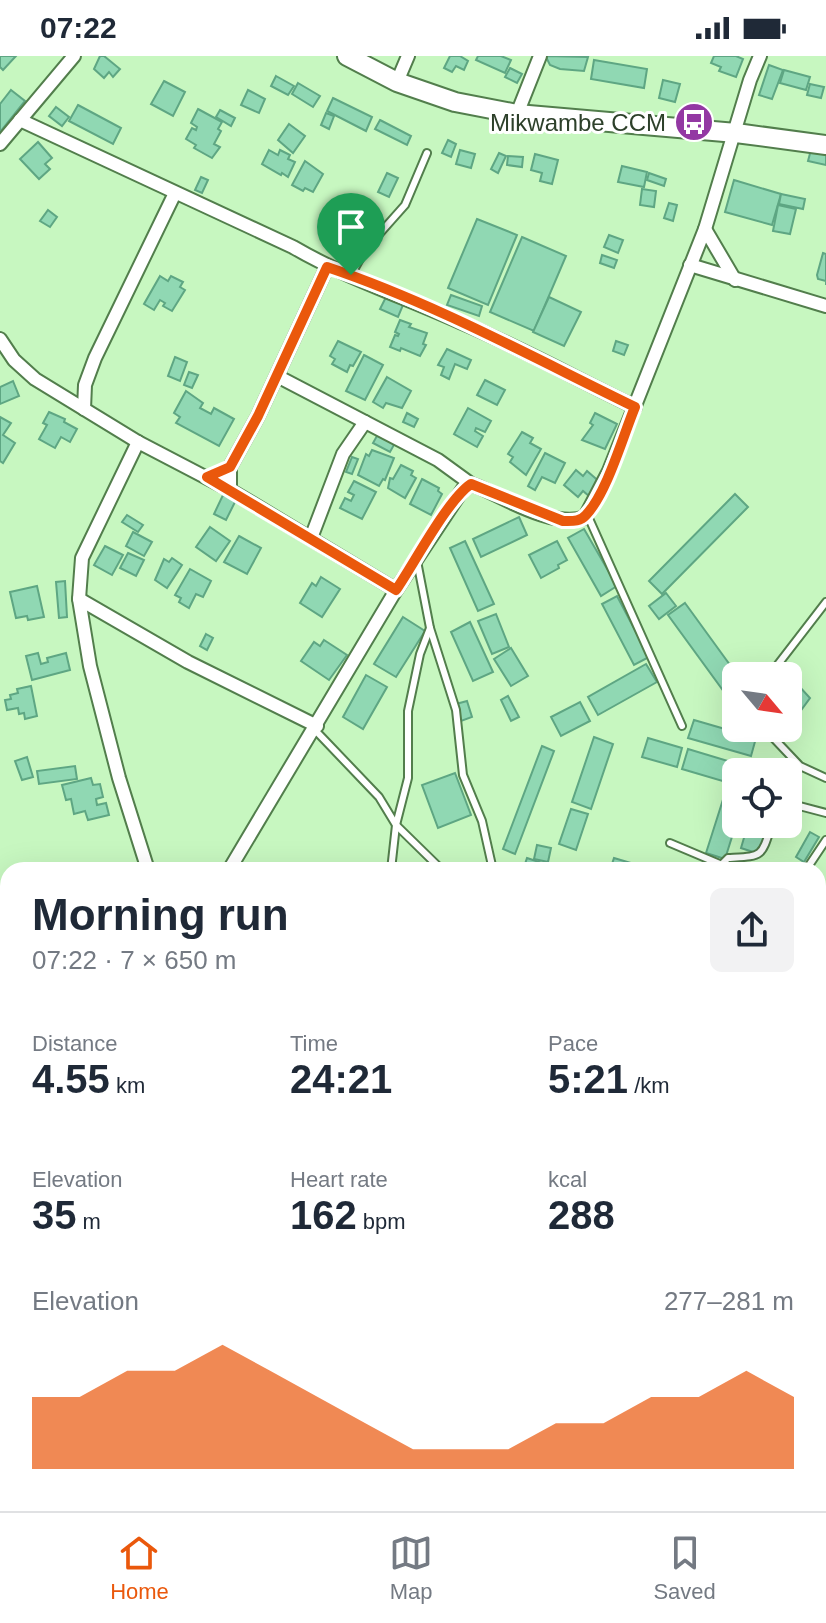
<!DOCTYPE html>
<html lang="en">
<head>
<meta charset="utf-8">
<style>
  body { margin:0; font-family:Arial,sans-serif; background:#f2f2f3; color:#1f2937; height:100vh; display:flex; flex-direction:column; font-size:30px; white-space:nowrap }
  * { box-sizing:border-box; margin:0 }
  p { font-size:26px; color:#747a83 }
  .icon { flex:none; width:44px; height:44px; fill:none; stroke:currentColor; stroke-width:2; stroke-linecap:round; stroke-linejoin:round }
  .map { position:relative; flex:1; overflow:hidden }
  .details { position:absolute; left:0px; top:806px; width:826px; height:650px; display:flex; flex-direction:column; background:#fff; border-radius:24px 24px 0 0; box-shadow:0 8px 32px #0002 }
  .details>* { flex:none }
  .needle { width:52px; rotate:119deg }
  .buttons { position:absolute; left:722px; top:606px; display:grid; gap:16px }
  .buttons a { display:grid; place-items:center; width:80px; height:80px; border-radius:12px; background:#fff; box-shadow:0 8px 32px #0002; font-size:40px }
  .pin { position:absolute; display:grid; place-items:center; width:68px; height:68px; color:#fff; margin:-82px -34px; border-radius:50% 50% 50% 0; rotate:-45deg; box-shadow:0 0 8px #0007 }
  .pin .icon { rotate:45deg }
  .round { display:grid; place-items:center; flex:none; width:84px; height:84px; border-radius:12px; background:#f2f2f3 }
  .head { display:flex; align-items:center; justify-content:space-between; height:136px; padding:0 32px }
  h1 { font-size:44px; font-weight:800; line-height:60px }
  .figures { display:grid; grid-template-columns:repeat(3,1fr); gap:12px; height:136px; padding:8px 32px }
  .figures div { display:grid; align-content:center }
  .figures b { font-size:40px; font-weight:800 }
  .figures small { font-size:22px; font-weight:400 }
  .figures p { font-size:22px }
  .chart { height:224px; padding:16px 32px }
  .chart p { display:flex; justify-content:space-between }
  .chart svg { width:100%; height:144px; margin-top:8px; fill:#ea580c; opacity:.7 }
  .status { display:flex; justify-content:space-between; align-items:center; height:56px; padding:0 40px; background:#fff; direction:ltr }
  .status svg { height:22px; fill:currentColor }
  .menu { display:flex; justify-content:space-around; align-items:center; height:112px; border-top:2px solid #e0e1e3; background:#fff; font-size:22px; color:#747a83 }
  .menu a { display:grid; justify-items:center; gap:4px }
  .menu .on { color:#ea580c }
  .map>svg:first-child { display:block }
  .building { fill:#90d8b3; stroke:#5ea683; stroke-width:2 }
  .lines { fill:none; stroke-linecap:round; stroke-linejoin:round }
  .lane-casing { stroke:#527e4c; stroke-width:10 }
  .street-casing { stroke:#527e4c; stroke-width:16 }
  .secondary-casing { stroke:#527e4c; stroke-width:22 }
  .lane { stroke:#fff; stroke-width:6 }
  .street { stroke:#fff; stroke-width:12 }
  .secondary { stroke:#fff; stroke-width:18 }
  .route-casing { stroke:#fff; stroke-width:16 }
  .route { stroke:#ea580c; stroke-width:10 }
  .labels { text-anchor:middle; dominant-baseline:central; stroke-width:6; stroke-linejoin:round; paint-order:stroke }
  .poi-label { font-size:24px; fill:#2d402a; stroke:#fff; text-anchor:end }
</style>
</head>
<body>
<div class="status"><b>07:22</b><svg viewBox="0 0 49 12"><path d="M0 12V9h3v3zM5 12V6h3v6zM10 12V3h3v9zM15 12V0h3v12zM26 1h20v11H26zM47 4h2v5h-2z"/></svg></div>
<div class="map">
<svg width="826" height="1455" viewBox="0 0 826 1455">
  <rect width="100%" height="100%" fill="#c7f7c0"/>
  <!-- building -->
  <g class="building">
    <path d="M0 0H16L3 14 0 11Z"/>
    <path d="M100 0H104L120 13 113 21 109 16 104 22 94 13Z"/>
    <path d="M450 0H460L468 5 464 14 456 10 452 16 444 12Z"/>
    <path d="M478 0H501L511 4 505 17 476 4Z"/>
    <path d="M714 0H736L743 3 736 21 719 15 721 11 711 7Z"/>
    <path d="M546 1V0L588 1 584 15 560 13 550 9Z"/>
    <path d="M594 4 647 13 644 32 591 23Z"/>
    <path d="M769 9 783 14 772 43 759 39Z"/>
    <path d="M510 12 522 18 517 27 505 21Z"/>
    <path d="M784 14 810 21 806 34 780 27Z"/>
    <path d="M276 20 294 30 288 39 271 30Z"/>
    <path d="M663 24 680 28 675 46 659 42Z"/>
    <path d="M164 25 185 36 173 60 151 48Z"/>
    <path d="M298 27 320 40 313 51 292 38Z"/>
    <path d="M810 28 824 31 821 42 807 39Z"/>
    <path d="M11 34 25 45 0 76V48Z"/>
    <path d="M248 34 265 43 259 57 241 49Z"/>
    <path d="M333 42 372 61 366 75 327 55Z"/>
    <path d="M78 49 121 72 113 88 69 65Z"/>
    <path d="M56 51 69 61 62 70 49 60Z"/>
    <path d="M198 53 222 66 218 73 221 75 214 88 220 91 212 102 194 92 196 89 186 83 192 72 196 74 197 71 191 67Z"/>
    <path d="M220 54 235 62 231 70 216 61Z"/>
    <path d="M326 57 334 60 329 73 321 69Z"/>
    <path d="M380 64 411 80 407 89 375 73Z"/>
    <path d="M289 68 305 80 293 97 278 84Z"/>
    <path d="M448 84 456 88 451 101 442 97Z"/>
    <path d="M38 86 52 102 45 108 50 113 39 123 20 103Z"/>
    <path d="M812 90 826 93V109L808 105Z"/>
    <path d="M269 94 278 99 280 94 290 99 288 103 295 106 288 121 282 117 281 119 262 108Z"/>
    <path d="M460 94 475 98 471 112 456 108Z"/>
    <path d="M499 97 506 100 498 117 491 113Z"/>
    <path d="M535 98 558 104 552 128 540 125 542 117 531 114Z"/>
    <path d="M508 100 523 101 522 111 507 109Z"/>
    <path d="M305 105 323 118 313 136 305 132 303 135 292 129Z"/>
    <path d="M622 110 647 116 644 131 618 126Z"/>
    <path d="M387 117 398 122 389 141 378 136Z"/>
    <path d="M649 117 666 123 664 130 647 124Z"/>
    <path d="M201 121 208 124 202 137 195 134Z"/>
    <path d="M734 124 781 138 772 169 725 156Z"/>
    <path d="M642 133 656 135 654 151 640 149Z"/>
    <path d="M781 138 805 143 803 153 779 148Z"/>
    <path d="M669 147 677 149 673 165 664 162Z"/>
    <path d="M778 149 796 153 790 178 773 175Z"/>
    <path d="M48 154 57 161 50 171 40 165Z"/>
    <path d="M477 163 517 179 488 249 448 232Z"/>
    <path d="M609 179 623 184 618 197 604 191Z"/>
    <path d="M522 181 566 200 534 275 490 256Z"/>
    <path d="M823 197 826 198V229V225L818 223 817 219Z"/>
    <path d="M602 199 617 204 614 212 600 207Z"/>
    <path d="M160 220 168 225 171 220 183 226 180 231 185 234 172 255 163 250 165 247 160 244 154 254 144 248Z"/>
    <path d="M451 239 482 250 479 260 447 249Z"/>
    <path d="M386 241 403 249 398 261 380 253Z"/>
    <path d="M549 241 581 256 564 290 533 276Z"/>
    <path d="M400 264 411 268 409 271 427 277 423 288 426 289 420 300 401 292 400 295 390 291 395 279 398 280 399 278 395 276Z"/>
    <path d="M338 285 361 296 353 310 350 309 347 316 332 308 335 303 330 300Z"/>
    <path d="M616 285 628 289 624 299 613 295Z"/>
    <path d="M447 293 471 304 467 313 455 308 449 323 441 319 444 311 438 309Z"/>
    <path d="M364 299 383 309 365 344 346 335Z"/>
    <path d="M175 301 187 306 180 325 168 320Z"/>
    <path d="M189 316 198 319 192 332 184 329Z"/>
    <path d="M387 321 411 335 402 352 386 347 383 352 373 346Z"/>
    <path d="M485 324 505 334 497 349 477 339Z"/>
    <path d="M13 325 19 340 0 348V331Z"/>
    <path d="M186 335 203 347 200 352 211 358 214 352 234 363 219 390 176 367 180 361 174 357Z"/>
    <path d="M468 352 491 365 485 376 476 372 475 375 483 380 477 391 454 378Z"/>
    <path d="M49 356 65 363 64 366 77 373 70 386 61 381 55 392 39 383 47 369 43 367Z"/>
    <path d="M407 357 418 363 414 371 403 366Z"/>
    <path d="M595 357 617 368 605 393 582 384 593 369 590 367Z"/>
    <path d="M0 361 11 367 3 379 15 387 3 407 0 405Z"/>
    <path d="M522 376 533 382 530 387 541 393 526 419 510 406 513 401 508 398Z"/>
    <path d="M378 378 395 387 390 396 373 387Z"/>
    <path d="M372 394 394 402 385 424 383 423 379 430 358 419 366 398 369 400Z"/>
    <path d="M545 397 565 407 555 427 542 421 535 434 528 430Z"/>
    <path d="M352 401 358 403 352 418 346 416Z"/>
    <path d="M401 409 413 415 411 419 416 422 405 442 388 432 390 422 393 423Z"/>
    <path d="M576 414 583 420 587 415 601 427 589 440 583 435 578 441 564 429Z"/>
    <path d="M422 423 439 432 438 435 442 438 431 459 410 448Z"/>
    <path d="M354 425 376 436 362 463 340 452 345 442 351 445 354 439 348 436Z"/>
    <path d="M735 438 748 451 662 538 649 525Z"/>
    <path d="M223 439 236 444 226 464 214 458Z"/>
    <path d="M127 459 143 469 138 476 122 466Z"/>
    <path d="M519 461 527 479 481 501 473 483Z"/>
    <path d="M210 471 230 485 216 505 196 491Z"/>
    <path d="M584 473 617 530 601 540 568 482Z"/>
    <path d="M133 476 152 486 144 500 126 490Z"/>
    <path d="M239 480 261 492 247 518 224 506Z"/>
    <path d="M465 485 494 548 478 555 450 492Z"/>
    <path d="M557 485 567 504 558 509 559 512 541 522 529 499Z"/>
    <path d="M105 490 123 499 112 519 94 509Z"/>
    <path d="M128 497 144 504 136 520 120 512Z"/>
    <path d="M172 502 182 509 167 532 155 524 164 503 169 506Z"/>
    <path d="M190 513 211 525 203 541 196 538 189 552 179 546 181 542 175 539Z"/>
    <path d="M321 521 340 533 322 561 300 547 312 527 316 530Z"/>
    <path d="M65 525 67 561 59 562 56 526Z"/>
    <path d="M37 530 44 561 28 564 27 560 16 562 10 536Z"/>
    <path d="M666 537 676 550 659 563 649 550Z"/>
    <path d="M617 540 649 601 634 609 602 548Z"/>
    <path d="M685 547 738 620H736V639L730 644 668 559Z"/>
    <path d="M496 558 509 591 492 598 478 565Z"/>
    <path d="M403 561 425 575 396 621 374 608Z"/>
    <path d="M470 566 493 616 473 625 451 576Z"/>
    <path d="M206 578 213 582 207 594 200 590Z"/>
    <path d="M324 584 347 599 329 624 301 605 314 586 320 590Z"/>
    <path d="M511 592 528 620 511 630 494 603Z"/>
    <path d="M38 597 41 608 48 606 47 602 66 597 70 614 32 624 26 600Z"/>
    <path d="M646 608 657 626 598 659 588 641Z"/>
    <path d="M366 619 387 631 363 673 343 661Z"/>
    <path d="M798 629 810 642 799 657 788 649V643Z"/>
    <path d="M31 630 37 660 25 663 24 657 19 658 18 652 7 654 5 644 11 643 10 639 18 637 17 633Z"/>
    <path d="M508 640 519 661 511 665 501 644Z"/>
    <path d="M467 645 472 661 461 665 456 648Z"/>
    <path d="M580 646 590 665 561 680 551 661Z"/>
    <path d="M694 664 756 682 751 700 688 682Z"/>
    <path d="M594 681 613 688 591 753 572 746Z"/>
    <path d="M648 682 682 692 677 711 642 701Z"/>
    <path d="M542 690 554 695 515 798 503 793Z"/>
    <path d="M688 693 751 712 750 716H736V729L682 713Z"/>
    <path d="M27 701 33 721 22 724 15 705Z"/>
    <path d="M75 710 77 723 39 728 37 715Z"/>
    <path d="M455 717 471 759 438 772 422 729Z"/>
    <path d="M91 722 93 729 100 728 103 741 96 743 97 749 106 747 109 759 88 764 85 755 74 758 71 743 66 744 62 729Z"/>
    <path d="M727 731 736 734V768L725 803 706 797Z"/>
    <path d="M793 752 801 756 790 776 782 772 784 768H788V761Z"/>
    <path d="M571 753 588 758 576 794 559 788Z"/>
    <path d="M748 768H768L759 798 741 792Z"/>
    <path d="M810 776 819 781 804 806 796 801Z"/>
    <path d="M537 789 551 792 548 806 534 803Z"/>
    <path d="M527 802 560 813 559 814H523Z"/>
    <path d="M614 802 644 811 643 814H610Z"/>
    <path d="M818 879 826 883 818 902Z"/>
    <path d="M818 1176 826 1180V1196L819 1211Z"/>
    <path d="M8 1225V1259L0 1252V1239Z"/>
    <path d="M821 1227 826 1229V1245L818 1242Z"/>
    <path d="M821 1381 826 1383V1417L818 1413V1387Z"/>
    <path d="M0 1398 8 1402 5 1426 0 1423Z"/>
  </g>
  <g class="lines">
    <defs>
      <g id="lane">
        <path d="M351 219 365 194 405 149 427 97"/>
        <path d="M587 458 682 670"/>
        <path d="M417 505 430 572 456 654 463 719 482 765 493 814"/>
        <path d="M769 620 826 546"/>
        <path d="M764 672 800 710 826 722"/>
        <path d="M315 674 379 741 396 769 442 814"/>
        <path d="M788 747 826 757"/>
        <path d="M670 787 734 814"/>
        <path d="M721 809 728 802C763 800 761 802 772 768"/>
        <path d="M391 814 396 769 408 722V655L420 598 430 572"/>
        <path d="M806 814 826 784"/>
      </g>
      <g id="street">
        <path d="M397 26 408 0"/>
        <path d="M517 58 540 0"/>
        <path d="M20 64 293 191C344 221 407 242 462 267 521 292 577 323 635 351"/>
        <path d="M0 88 74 0"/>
        <path d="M705 173 735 224"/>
        <path d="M690 209 826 250"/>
        <path d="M0 283 14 304 35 323 138 386 230 434 396 534"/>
        <path d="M277 320 438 404 471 428"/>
        <path d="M84 353 85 329 95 302 175 137"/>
        <path d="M138 386 82 502 79 543 90 610 119 722 148 814"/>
        <path d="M230 434V411L258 360 327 211"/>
        <path d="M311 482 343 398 365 366"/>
        <path d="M79 543 188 606 317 670"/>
        <path d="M229 814 396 534 463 433 471 428 479 431C506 443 556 473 585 461L609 415 705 173 750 24 760 0"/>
        <path d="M818 930 826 916"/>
        <path d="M818 1114 826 1099"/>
        <path d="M0 1158 8 1151"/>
        <path d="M818 1267 826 1272"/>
        <path d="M818 1447 826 1454"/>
        <path d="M157 1455 161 1448"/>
      </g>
      <path id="secondary" d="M347 0 397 26 455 46 517 58 736 77 826 89"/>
    </defs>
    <!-- lane casing -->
    <use href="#lane" class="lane-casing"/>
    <!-- street casing -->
    <use href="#street" class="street-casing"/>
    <!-- secondary casing -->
    <use href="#secondary" class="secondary-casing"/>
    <!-- lane -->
    <use href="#lane" class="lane"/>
    <!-- street -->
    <use href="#street" class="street"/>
    <!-- secondary -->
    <use href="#secondary" class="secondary"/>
  </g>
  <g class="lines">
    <defs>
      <path id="route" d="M327 211C434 247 534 302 635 351 623 380 607 437 586 459 580 466 572 465 563 465L471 428C448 443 414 508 396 534L207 421 230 411 258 360Z"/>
    </defs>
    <!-- route casing -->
    <use href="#route" class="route-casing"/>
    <!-- route -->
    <use href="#route" class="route"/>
  </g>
  <!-- icons -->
  <defs>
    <symbol id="bus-disc" viewBox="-11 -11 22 22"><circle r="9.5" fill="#9338a3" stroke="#fff"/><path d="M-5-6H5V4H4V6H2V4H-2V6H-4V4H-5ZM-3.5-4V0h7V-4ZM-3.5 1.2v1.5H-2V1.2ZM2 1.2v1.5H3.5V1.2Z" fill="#fff"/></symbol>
  </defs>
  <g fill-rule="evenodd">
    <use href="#bus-disc" x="672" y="44" width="44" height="44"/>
  </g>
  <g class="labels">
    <!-- poi labels -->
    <g class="poi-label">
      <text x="666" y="66">Mikwambe CCM</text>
    </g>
  </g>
</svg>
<div class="buttons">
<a><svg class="needle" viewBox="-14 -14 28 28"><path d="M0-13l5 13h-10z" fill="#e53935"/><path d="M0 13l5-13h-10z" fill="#747a83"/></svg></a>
<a><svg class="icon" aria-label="locate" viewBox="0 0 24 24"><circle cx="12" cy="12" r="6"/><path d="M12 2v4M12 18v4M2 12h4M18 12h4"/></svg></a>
</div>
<div class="pin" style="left:351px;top:219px;background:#1e9e55"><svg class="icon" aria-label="arrive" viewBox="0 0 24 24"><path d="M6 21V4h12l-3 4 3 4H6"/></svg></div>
<section class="details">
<div class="head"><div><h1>Morning run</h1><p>07:22 · 7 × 650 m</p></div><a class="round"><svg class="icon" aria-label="share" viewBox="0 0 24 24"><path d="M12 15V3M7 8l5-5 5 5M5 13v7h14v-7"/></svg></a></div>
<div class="figures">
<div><p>Distance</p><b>4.55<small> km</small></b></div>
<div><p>Time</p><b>24:21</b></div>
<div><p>Pace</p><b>5:21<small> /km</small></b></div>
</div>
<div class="figures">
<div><p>Elevation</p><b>35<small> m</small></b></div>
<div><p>Heart rate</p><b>162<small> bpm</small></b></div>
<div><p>kcal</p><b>288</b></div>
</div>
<div class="chart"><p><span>Elevation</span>277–281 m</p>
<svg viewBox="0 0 160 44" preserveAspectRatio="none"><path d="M0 44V22L10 22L20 14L30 14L40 6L50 14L60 22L70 30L80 38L90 38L100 38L110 30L120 30L130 22L140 22L150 14L160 22V44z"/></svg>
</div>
</section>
</div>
<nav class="menu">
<a class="on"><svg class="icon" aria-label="home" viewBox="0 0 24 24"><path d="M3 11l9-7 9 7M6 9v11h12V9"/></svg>Home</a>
<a><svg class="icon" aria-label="map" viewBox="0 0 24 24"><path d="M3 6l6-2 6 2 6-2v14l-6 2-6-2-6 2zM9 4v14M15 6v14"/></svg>Map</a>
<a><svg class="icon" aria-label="saved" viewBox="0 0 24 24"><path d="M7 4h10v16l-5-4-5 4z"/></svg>Saved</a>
</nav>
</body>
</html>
